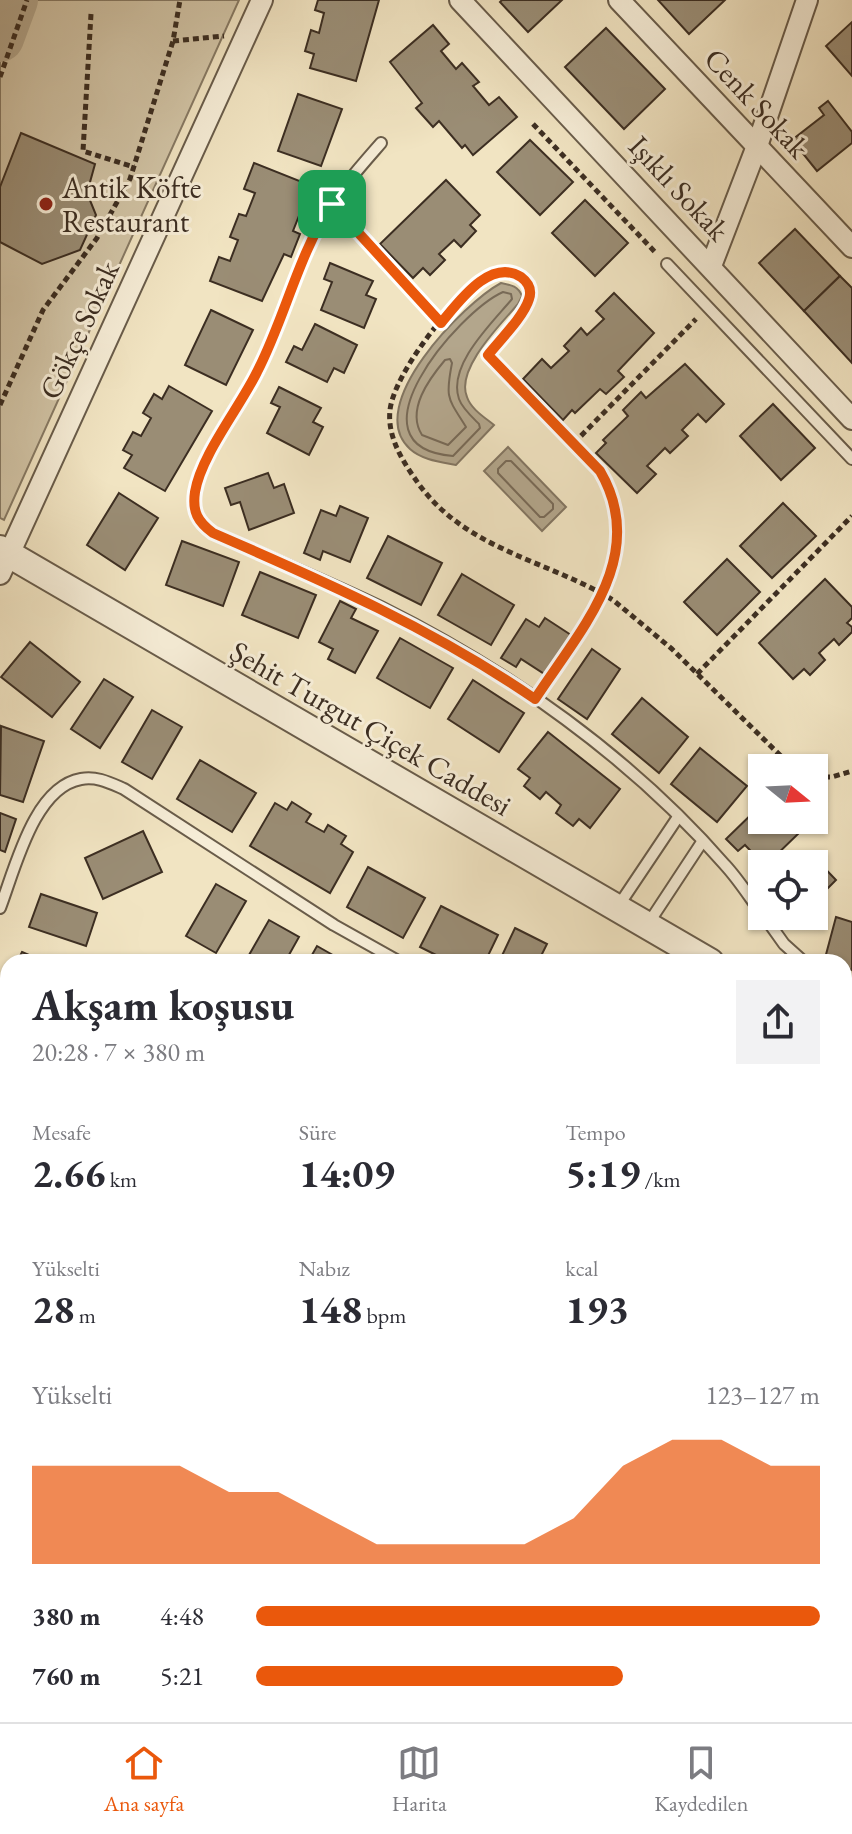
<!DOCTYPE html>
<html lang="tr">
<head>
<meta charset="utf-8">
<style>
  body { margin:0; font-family:"EB Garamond",serif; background:#f2f2f3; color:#2b2b33; height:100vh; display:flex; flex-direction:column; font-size:30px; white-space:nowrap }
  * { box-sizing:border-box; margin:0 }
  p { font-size:26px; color:#7c7c81 }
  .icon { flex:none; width:44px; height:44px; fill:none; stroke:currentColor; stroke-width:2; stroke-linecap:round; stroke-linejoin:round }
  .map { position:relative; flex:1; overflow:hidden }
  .panel { position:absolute; left:0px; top:954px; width:852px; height:768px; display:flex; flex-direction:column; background:#fff; border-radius:24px 24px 0 0; box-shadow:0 2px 6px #0004 }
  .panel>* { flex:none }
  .needle { width:52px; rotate:108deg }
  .controls { position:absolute; left:748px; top:754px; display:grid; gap:16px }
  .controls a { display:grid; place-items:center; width:80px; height:80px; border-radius:0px; background:#fff; box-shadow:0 2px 6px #0004; font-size:40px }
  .pin { position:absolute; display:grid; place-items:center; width:68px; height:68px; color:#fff; margin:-34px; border-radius:16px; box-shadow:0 4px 12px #0006 }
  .round { display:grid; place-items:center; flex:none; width:84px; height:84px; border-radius:0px; background:#f2f2f3 }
  .overview { display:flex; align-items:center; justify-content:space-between; height:136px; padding:0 32px }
  h1 { font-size:44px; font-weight:700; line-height:60px }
  .figures { display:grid; grid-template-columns:repeat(3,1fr); gap:12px; height:136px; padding:8px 32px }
  .figures div { display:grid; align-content:center }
  .figures b { font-size:40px; font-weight:700 }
  .figures small { font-size:22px; font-weight:400 }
  .figures p { font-size:22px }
  .chart { height:224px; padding:16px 32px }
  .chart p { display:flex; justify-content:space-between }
  .chart svg { width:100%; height:144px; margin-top:8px; fill:#ea580c; opacity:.7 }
  ul { padding:0 32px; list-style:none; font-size:26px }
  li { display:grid; grid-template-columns:128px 96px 1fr; align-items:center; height:60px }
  li i { height:20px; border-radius:10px; background:#ea580c }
  .dock { display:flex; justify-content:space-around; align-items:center; height:112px; border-top:2px solid #e1e1e2; background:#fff; font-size:22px; color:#7c7c81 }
  .dock a { display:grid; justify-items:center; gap:4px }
  .dock .on { color:#ea580c }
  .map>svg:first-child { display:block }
  .green { fill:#d2c5a7; stroke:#877a64; stroke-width:2 }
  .water { fill:#b3a68c; stroke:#837662; stroke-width:2 }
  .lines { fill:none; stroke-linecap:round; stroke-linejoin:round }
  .shore { stroke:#786a57; stroke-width:2 }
  .river { stroke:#b3a68c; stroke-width:48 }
  .building { fill:#9a8d75; stroke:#3c2e22; stroke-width:2 }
  .service-casing { stroke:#695c4a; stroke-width:14 }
  .minor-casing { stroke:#695c4a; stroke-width:24 }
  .tertiary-casing { stroke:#695c4a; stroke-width:30 }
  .path { stroke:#3c2e22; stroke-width:5; stroke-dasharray:6 4; stroke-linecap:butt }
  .service { stroke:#f6edd7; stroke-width:10 }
  .minor { stroke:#f6edd7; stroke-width:20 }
  .tertiary { stroke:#f6edd7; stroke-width:26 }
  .route-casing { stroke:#fff; stroke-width:16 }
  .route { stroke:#ea580c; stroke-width:10 }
  .poi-dot { fill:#8f2418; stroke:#f6edd7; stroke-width:3 }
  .labels { text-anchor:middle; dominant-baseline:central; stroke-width:6; stroke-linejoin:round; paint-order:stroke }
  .street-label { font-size:30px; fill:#3c2e22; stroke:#f6edd7 }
  .poi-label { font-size:30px; fill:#3c2e22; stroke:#f6edd7; text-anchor:start }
</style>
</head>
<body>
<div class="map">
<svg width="852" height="1722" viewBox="0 0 852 1722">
  <rect width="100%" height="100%" fill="#f1e4c2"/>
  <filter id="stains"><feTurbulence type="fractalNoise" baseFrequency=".0025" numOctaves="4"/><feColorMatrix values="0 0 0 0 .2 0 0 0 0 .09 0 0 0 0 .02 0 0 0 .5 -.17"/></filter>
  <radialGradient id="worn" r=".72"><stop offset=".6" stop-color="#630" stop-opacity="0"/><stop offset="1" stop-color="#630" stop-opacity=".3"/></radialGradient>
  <!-- green -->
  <path class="green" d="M14 0H239L4 520 0 518V38Z"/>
  <!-- water -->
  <g class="water">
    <path d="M501 283C511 285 518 286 522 296L518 304C502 323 455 369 467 397 471 409 484 417 494 425L456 465C441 462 422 460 410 449 362 406 464 303 501 283Z"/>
    <path d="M508 447 566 507 542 531 484 471Z"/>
  </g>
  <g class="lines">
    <!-- shore -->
    <g class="shore">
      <path d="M503 292 511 294 512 299C493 322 447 365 459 399 462 408 472 417 479 424L480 428 453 456C343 447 458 312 503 292Z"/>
      <path d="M450 359 452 363C445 399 448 398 466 427L448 445 422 435C406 410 429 379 445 360Z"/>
      <path d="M506 461H511L553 504V509L544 517H540L498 473V469Z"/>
    </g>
    <!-- river -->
    <path class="river" d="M0 38 14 0"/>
  </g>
  <!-- building -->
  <g class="building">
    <path d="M318 0H379L356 81 310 68 314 54 305 51 311 30 319 33 324 13 315 10Z"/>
    <path d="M502 0H562L528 32 500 2Z"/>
    <path d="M658 0H725L689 34Z"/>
    <path d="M852 22V76L826 46Z"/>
    <path d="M433 25 449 44 441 51 456 69 462 63 479 82 473 86 489 105 499 97 517 117 473 155 465 145 462 148 439 121 433 127 416 108 422 103 390 62Z"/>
    <path d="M606 28 665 89 624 129 565 67Z"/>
    <path d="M298 94 342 109 321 166 278 151Z"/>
    <path d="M828 101 852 132V143L817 171 792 140 824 115 819 108Z"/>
    <path d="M21 133 95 164 87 193 96 215 80 250 42 264 0 242V187Z"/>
    <path d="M530 140 573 182 540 215 497 172Z"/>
    <path d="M254 163 307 184 302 196 306 198 293 231 300 234 291 257 284 254 262 301 210 281 219 257 230 261 238 240 230 237 239 214 246 216 255 193 244 189Z"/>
    <path d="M446 180 480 215 470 225 476 231 461 247 454 240 439 254 445 260 430 275 423 268 413 278 380 244Z"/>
    <path d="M585 200 628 243 595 276 552 233Z"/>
    <path d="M795 229 840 276 804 311 759 263Z"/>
    <path d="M330 263 373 281 366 295 376 299 364 328 321 310 332 282 324 279Z"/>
    <path d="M840 276 852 288V363L804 311Z"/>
    <path d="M614 293 654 333 618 371 624 377 606 394 600 389 575 413 572 410 563 420 523 379 542 359 551 368 569 351 564 346 581 328 587 335 604 319 596 311Z"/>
    <path d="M211 310 253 330 226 385 185 365Z"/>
    <path d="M315 324 357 345 344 373 334 368 327 382 286 362 294 346 302 350Z"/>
    <path d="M685 364 724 404 706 422 698 414 682 430 688 436 670 453 665 448 647 466 656 474 637 493 596 453 606 443 603 440 628 416 623 410 641 392 646 398Z"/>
    <path d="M169 386 212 411 165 491 124 468 132 455 123 450 133 432 141 436 151 418 143 413 154 394 162 399Z"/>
    <path d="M279 387 321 408 313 422 323 427 309 455 267 433 280 407 271 403Z"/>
    <path d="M773 404 815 448 781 480 740 436Z"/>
    <path d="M268 473 274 488 284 484 294 513 249 530 240 502 231 505 225 488Z"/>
    <path d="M119 493 158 518 125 570 87 545Z"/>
    <path d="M783 503 816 536 772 578 740 546Z"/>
    <path d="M340 506 368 518 350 562 323 551 320 560 304 553 321 510 336 516Z"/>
    <path d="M388 536 442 563 421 605 367 578Z"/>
    <path d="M182 541 239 562 223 606 166 585Z"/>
    <path d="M727 559 760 592 717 635 684 602Z"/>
    <path d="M260 572 316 595 298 638 242 615Z"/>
    <path d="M462 574 514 605 491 645 438 615Z"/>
    <path d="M825 579 852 607V618L847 623 852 627V632L839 645 834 639 819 653 825 660 810 675 804 669 793 679 759 643Z"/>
    <path d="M340 601 356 609 351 618 378 631 355 673 328 659 333 649 319 642Z"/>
    <path d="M545 618 571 635 546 675 521 659 516 667 501 658 526 619 539 627Z"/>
    <path d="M400 638 453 668 430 708 377 678Z"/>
    <path d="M30 642 80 682 52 717 1 677Z"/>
    <path d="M592 649 620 669 587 719 558 699Z"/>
    <path d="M104 679 133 697 100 748 71 729Z"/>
    <path d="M473 680 524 713 499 752 448 719Z"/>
    <path d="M642 698 688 737 659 773 612 734Z"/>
    <path d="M152 710 182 727 152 779 122 762Z"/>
    <path d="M1 726 44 741 23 802 0 795Z"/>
    <path d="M548 732 620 789 590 828 579 819 573 826 556 813 561 805 546 792 540 799 524 786 530 778 518 769Z"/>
    <path d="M700 748 747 786 717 822 671 784Z"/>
    <path d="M200 760 256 793 232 832 177 799Z"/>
    <path d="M292 802 311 814 306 822 324 832 328 825 346 836 341 844 353 852 330 893 250 846 275 803 287 810Z"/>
    <path d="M759 807 762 810V820H787L799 833 767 864H763L745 845 738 851 726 839Z"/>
    <path d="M0 813 16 819 5 852 0 850Z"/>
    <path d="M143 831 162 872 103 899 85 858Z"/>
    <path d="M812 855 836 880 814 902V864H803Z"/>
    <path d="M368 867 425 898 403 938 347 907Z"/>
    <path d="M216 884 246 901 216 953 186 936Z"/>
    <path d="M41 894 97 913 86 946 29 927Z"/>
    <path d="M441 906 498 935 485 962H450L420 947Z"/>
    <path d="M836 917 852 922V970L844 968V962H824Z"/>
    <path d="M269 920 299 937 285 962H245Z"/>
    <path d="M515 928 547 944 538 962H499Z"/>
    <path d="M317 946 345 962H308Z"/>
    <path d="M22 952 45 962H17Z"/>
    <path d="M0 1009 8 1012V1051L0 1047Z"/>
    <path d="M852 1289V1317L844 1310V1298Z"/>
    <path d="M852 1449V1492L844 1483V1456Z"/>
    <path d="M844 1678 852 1686V1722H828L820 1714H844Z"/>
    <path d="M27 1714H57L42 1722H31Z"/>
    <path d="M140 1714H149L153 1722H126Z"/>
    <path d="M172 1714H218L207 1722H177Z"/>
    <path d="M475 1714H508L501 1722H484Z"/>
    <path d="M691 1714H777L786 1722H683Z"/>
  </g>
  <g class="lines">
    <defs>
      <g id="service">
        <path d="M381 143C361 166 340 189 325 216 296 265 283 322 257 373 239 407 200 456 195 492 192 512 198 522 213 533 269 557 326 581 381 607 508 670 632 758 725 865 739 880 750 898 762 914"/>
        <path d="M667 264 852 459"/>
        <path d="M0 908C15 869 34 787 81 779 97 776 110 783 124 789L334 925 400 962"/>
        <path d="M617 908 678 817"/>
        <path d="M764 916 784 944 804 962"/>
        <path d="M648 924 702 842"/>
        <path d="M844 990 852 994"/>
        <path d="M72 1722 86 1714"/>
      </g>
      <g id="minor">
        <path d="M460 0 852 419"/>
        <path d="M619 0 852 247"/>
        <path d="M711 266 757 146 807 0"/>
        <path d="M0 574 262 0"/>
        <path d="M844 1566 852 1559"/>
        <path d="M844 1620 852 1628"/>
        <path d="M592 1714 601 1722"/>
      </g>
      <g id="tertiary">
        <path d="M0 549 710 962"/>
        <path d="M844 1040 852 1044"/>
        <path d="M844 1171 852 1162"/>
        <path d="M320 1722 329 1714"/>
      </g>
    </defs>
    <!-- service casing -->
    <use href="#service" class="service-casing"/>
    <!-- minor casing -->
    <use href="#minor" class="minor-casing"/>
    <!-- tertiary casing -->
    <use href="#tertiary" class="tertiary-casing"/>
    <!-- path -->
    <g class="path">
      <path d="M91 14 83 151 134 167"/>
      <path d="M173 41 224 36"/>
      <path d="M0 77 27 0"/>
      <path d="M533 124 655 252"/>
      <path d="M344 217 441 323"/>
      <path d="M0 405 43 310 97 238 130 179 173 41 180 0"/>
      <path d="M574 443 696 319"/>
      <path d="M697 674 852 516"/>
      <path d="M543 686 598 605 607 587C617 543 624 512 600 471L488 355C499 341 527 312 530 296 531 287 526 280 519 276 510 272 498 271 490 276 456 293 394 373 390 410 387 437 403 462 418 483 466 550 547 560 613 600L672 649 793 768"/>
      <path d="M814 777H832L852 771"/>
      <path d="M0 1155 8 1159"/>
      <path d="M0 1189 8 1168"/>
      <path d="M0 1234 8 1236"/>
      <path d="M0 1366 8 1383"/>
      <path d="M8 1411C0 1428 0 1442 8 1458"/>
    </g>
    <!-- service -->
    <use href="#service" class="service"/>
    <!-- minor -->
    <use href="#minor" class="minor"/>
    <!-- tertiary -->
    <use href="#tertiary" class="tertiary"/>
  </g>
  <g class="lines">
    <defs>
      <path id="route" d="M332 204 441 323C458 303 490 257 521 277 529 283 532 290 529 299 524 316 500 340 488 355L600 471C650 556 580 630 535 699 433 629 326 582 213 533 198 522 192 512 195 492 201 455 240 407 257 372 285 318 298 255 332 204Z"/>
    </defs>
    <!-- route casing -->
    <use href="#route" class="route-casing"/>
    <!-- route -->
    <use href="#route" class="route"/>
  </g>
  <!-- markers -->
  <circle class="poi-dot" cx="46" cy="204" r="8"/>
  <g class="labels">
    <!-- street labels -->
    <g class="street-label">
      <text transform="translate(757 103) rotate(47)">Cenk Sokak</text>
      <text transform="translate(679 188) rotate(47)">Işıklı Sokak</text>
      <text transform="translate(79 330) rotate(-65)">Gökçe Sokak</text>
      <text transform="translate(371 728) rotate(30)">Şehit Turgut Çiçek Caddesi</text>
    </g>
    <!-- poi labels -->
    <g class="poi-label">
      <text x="62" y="187">Antik Köfte<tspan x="62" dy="34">Restaurant</tspan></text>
    </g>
  </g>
  <rect width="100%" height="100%" filter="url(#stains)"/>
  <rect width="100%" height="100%" fill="url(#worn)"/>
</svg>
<div class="controls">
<a><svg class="needle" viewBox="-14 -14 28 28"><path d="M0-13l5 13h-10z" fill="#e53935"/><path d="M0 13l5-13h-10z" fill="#7c7c81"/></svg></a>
<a><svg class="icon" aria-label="locate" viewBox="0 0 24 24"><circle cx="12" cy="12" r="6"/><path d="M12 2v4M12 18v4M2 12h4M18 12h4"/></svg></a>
</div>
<div class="pin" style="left:332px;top:204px;background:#1e9e55"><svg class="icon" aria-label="arrive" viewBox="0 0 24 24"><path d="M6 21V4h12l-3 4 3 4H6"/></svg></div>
<section class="panel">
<div class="overview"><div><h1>Akşam koşusu</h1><p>20:28 · 7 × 380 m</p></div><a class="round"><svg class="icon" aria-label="share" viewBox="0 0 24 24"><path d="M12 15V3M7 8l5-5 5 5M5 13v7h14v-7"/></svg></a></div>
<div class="figures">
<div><p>Mesafe</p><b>2.66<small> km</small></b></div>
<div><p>Süre</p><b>14:09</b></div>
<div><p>Tempo</p><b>5:19<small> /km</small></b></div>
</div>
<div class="figures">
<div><p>Yükselti</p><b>28<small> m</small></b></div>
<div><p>Nabız</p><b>148<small> bpm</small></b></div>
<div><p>kcal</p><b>193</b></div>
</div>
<div class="chart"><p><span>Yükselti</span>123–127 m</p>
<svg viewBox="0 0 160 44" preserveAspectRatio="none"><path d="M0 44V14L10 14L20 14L30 14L40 22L50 22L60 30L70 38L80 38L90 38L100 38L110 30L120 14L130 6L140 6L150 14L160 14V44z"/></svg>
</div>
<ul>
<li><b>380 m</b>4:48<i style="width:100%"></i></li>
<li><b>760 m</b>5:21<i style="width:65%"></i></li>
</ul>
</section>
</div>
<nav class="dock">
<a class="on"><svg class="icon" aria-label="home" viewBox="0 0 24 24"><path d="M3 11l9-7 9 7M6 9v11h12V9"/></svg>Ana sayfa</a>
<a><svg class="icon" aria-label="map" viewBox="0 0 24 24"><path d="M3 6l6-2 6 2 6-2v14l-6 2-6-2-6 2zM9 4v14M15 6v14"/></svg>Harita</a>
<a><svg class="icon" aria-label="saved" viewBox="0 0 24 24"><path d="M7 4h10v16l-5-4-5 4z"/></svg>Kaydedilen</a>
</nav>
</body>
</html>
